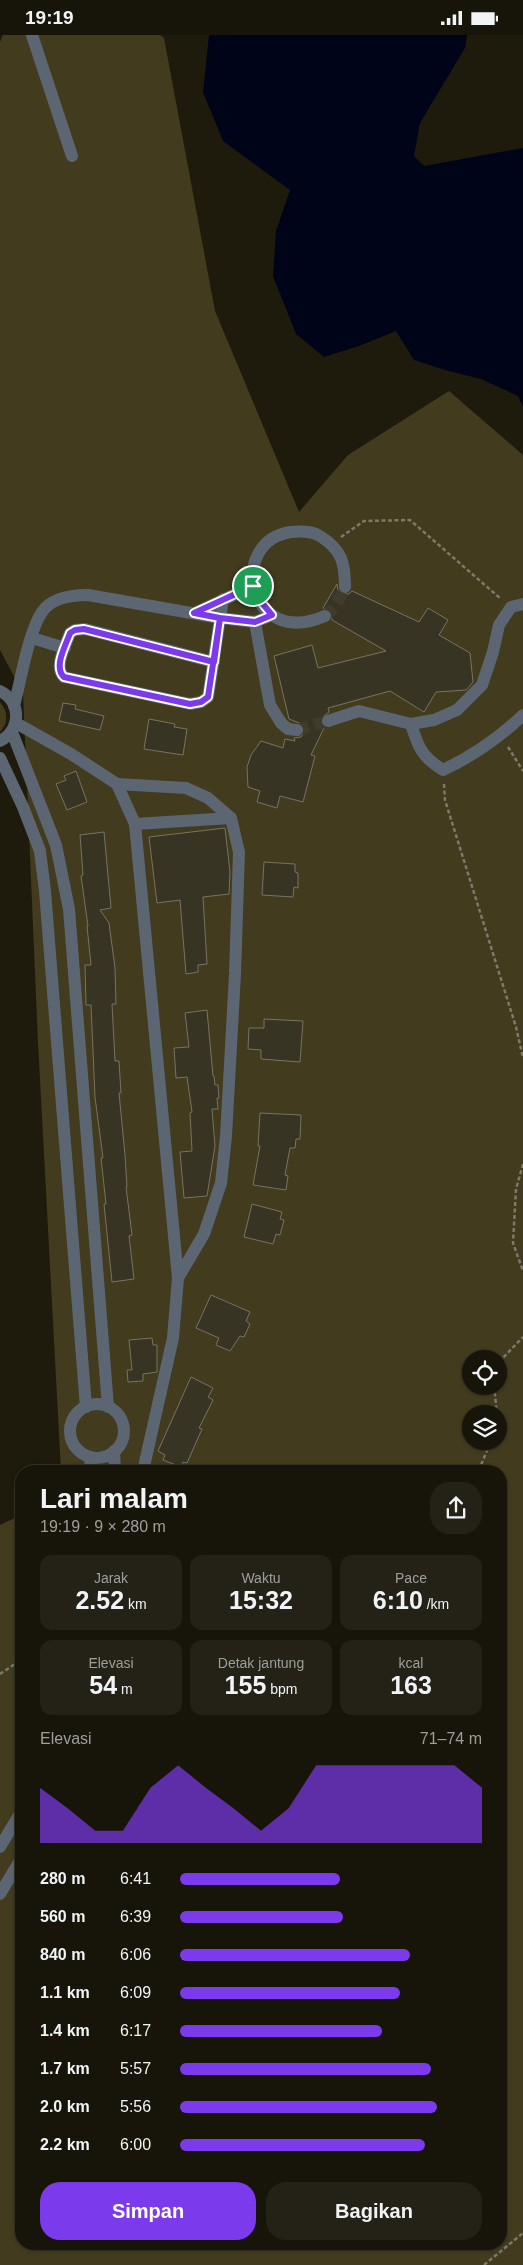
<!DOCTYPE html>
<html lang="id">
<head>
<meta charset="utf-8">
<style>
  body { margin:0; font-family:Helvetica,sans-serif; background:#242117; color:#f1f3f6; height:100vh; display:flex; flex-direction:column; font-size:19px; white-space:nowrap }
  * { box-sizing:border-box; margin:0 }
  p { font-size:16px; color:#9e9e9c }
  .icon { flex:none; width:28px; height:28px; fill:none; stroke:currentColor; stroke-width:2; stroke-linecap:round; stroke-linejoin:round }
  .map { position:relative; flex:1; overflow:hidden }
  .sheet { position:absolute; left:15px; top:1430px; width:492px; height:785px; display:flex; flex-direction:column; background:#171409; border-radius:20px; box-shadow:0 1px 4px #0004,0 0 0 1px #36332a }
  .sheet>* { flex:none }
  .tools { position:absolute; left:462px; top:1315px; display:grid; gap:10px }
  .tools a { display:grid; place-items:center; width:45px; height:45px; border-radius:50%; background:#171409; box-shadow:0 1px 4px #0004,0 0 0 1px #36332a; font-size:25px }
  .pin { position:absolute; display:grid; place-items:center; width:42px; height:42px; color:#fff; margin:-21px; border:2px solid #fff; border-radius:50%; box-shadow:0 1px 5px #0007 }
  .round { display:grid; place-items:center; flex:none; width:52px; height:52px; border-radius:20px; background:#242117 }
  .summary { display:flex; align-items:center; justify-content:space-between; height:85px; padding:0 25px }
  h1 { font-size:28px; font-weight:700; line-height:38px }
  .metrics { display:grid; grid-template-columns:repeat(3,1fr); gap:8px; height:85px; padding:5px 25px }
  .metrics div { display:grid; align-content:center; border-radius:12px; background:#242117; text-align:center }
  .metrics b { font-size:25px; font-weight:700 }
  .metrics small { font-size:14px; font-weight:400 }
  .metrics p { font-size:14px }
  .chart { height:140px; padding:10px 25px }
  .chart p { display:flex; justify-content:space-between }
  .chart svg { width:100%; height:90px; margin-top:5px; fill:#7c3aed; opacity:.7 }
  .cta { display:flex; gap:10px; margin-top:auto; padding:10px 25px }
  .cta a { flex:1; height:58px; border-radius:20px; background:#7c3aed; color:#fff; font-size:20px; font-weight:700; line-height:58px; text-align:center }
  .cta a+a { background:#242117; color:#f1f3f6 }
  ul { padding:0 25px; list-style:none; font-size:16px }
  li { display:grid; grid-template-columns:80px 60px 1fr; align-items:center; height:38px }
  li i { height:12px; border-radius:6px; background:#7c3aed }
  .status { display:flex; justify-content:space-between; align-items:center; height:35px; padding:0 25px; background:#171409; direction:ltr }
  .status svg { height:14px; fill:currentColor }
  .map>svg:first-child { display:block }
  .green { fill:#423b1d; fill-rule:evenodd }
  .water { fill:#000418 }
  .building { fill:#383424; stroke:#787362 }
  .lines { fill:none; stroke-linecap:round; stroke-linejoin:round }
  .minor-tunnel { stroke:#3f3b2d; stroke-width:12; stroke-dasharray:12 6; stroke-linecap:butt }
  .path { stroke:#7d7a6d; stroke-width:2.5; stroke-dasharray:4 2.5; stroke-linecap:butt }
  .minor { stroke:#5c6673; stroke-width:12 }
  .route-casing { stroke:#fff; stroke-width:10 }
  .route { stroke:#7c3aed; stroke-width:6 }
</style>
</head>
<body>
<div class="status"><b>19:19</b><svg viewBox="0 0 49 12"><path d="M0 12V9h3v3zM5 12V6h3v6zM10 12V3h3v9zM15 12V0h3v12zM26 1h20v11H26zM47 4h2v5h-2z"/></svg></div>
<div class="map">
<svg width="523" height="2230" viewBox="0 0 523 2230">
  <rect width="100%" height="100%" fill="#1f1b0c"/>
  <!-- green -->
  <g class="green">
    <path d="M3 0H160L164 3 215 276 299 477 348 420 449 356 523 420V2230H0V1490L21 1480V2209H501V1436H61L38 1007 23 658 0 615V7ZM471 1324H499V1351H471ZM471 1379H499V1406H471Z"/>
    <path d="M0 667C8 677 9 687 0 697Z"/>
  </g>
  <!-- water -->
  <path class="water" d="M209 0H467L465 13 420 88 414 121 424 131 523 113V372L518 361 481 344 445 335 414 325 396 296 359 311 324 322 296 299 273 241 276 196 290 155 223 106 203 57Z"/>
  <!-- building -->
  <g class="building">
    <path d="M337 549 338 556 342 559H349L352 556 419 587 428 573 448 585 439 600 470 618 473 647 466 655 436 657 424 677 390 656 328 673 329 677 320 684V689L324 693 311 720 315 721 303 767 280 761 277 773 257 767 260 756 248 752 247 732 251 720 261 706 283 713 285 704 295 706 294 703 301 702 305 696 302 689 289 684 274 621 312 610 318 633 386 616 332 585 331 576 323 573Z"/>
    <path d="M63 668 76 670 75 674 104 681 100 695 59 686Z"/>
    <path d="M149 684 175 689 174 692 187 694 183 720 144 714Z"/>
    <path d="M76 736 87 767 67 775 56 749 66 745 64 741Z"/>
    <path d="M225 793 230 837 229 859 203 862 207 929 198 930V937L186 939 180 865 157 868 149 802Z"/>
    <path d="M104 797 111 873 100 875 109 888 115 933 116 969H112L115 1026H119L121 1058H119L125 1120 127 1152H126L132 1200 129 1201 134 1244 112 1247 104 1169H106L101 1123H103L95 1062 91 970H86L85 930H91L87 891H88L81 841 83 840 80 800Z"/>
    <path d="M264 827 295 829V837L298 838V853L294 852 293 862 262 860Z"/>
    <path d="M207 975 213 1041H214L215 1050H218L219 1063H217L218 1074H212L215 1111 207 1161 184 1163 180 1117 192 1116 190 1078 192 1077 187 1042 176 1043 174 1013 189 1012 185 978Z"/>
    <path d="M264 984 303 986 300 1027 261 1024V1015L248 1014 249 993H264Z"/>
    <path d="M260 1078 301 1080 300 1104H296L295 1113H290L285 1140 288 1141 286 1155 253 1150 260 1111H258Z"/>
    <path d="M252 1169 282 1177 280 1184 284 1185 280 1200 276 1199 273 1209 244 1202Z"/>
    <path d="M211 1260 250 1277 246 1286 250 1289 244 1302 240 1301 230 1316 216 1310 219 1303 196 1293Z"/>
    <path d="M152 1303 153 1310H157V1337L143 1339V1346L128 1347 127 1335H132L129 1305Z"/>
    <path d="M191 1342 213 1353 208 1362 213 1365 199 1393 202 1394 187 1428 183 1427 181 1432 163 1425 165 1420 158 1416Z"/>
  </g>
  <g class="lines">
    <!-- minor-tunnel -->
    <g class="minor-tunnel">
      <path d="M325 581 335 572 345 552"/>
      <path d="M297 695 328 686"/>
    </g>
    <!-- path -->
    <g class="path">
      <path d="M341 502 364 486 410 485 501 564"/>
      <path d="M508 712 523 736"/>
      <path d="M444 749 445 765 516 992 523 1023"/>
      <path d="M523 1129 516 1154 513 1208 523 1236"/>
      <path d="M499 1327 523 1302"/>
      <path d="M494 1351 497 1379"/>
      <path d="M470 1436 481 1430 491 1406"/>
      <path d="M0 1639 21 1625"/>
      <path d="M484 2230 523 2198"/>
    </g>
    <!-- minor -->
    <g class="minor">
      <path d="M32 0 72 121"/>
      <path d="M195 578 253 551"/>
      <path d="M325 581C247 615 227 506 291 497 301 496 312 496 320 501 342 515 345 528 345 552"/>
      <path d="M255 587 270 670 281 688 288 694 297 695"/>
      <path d="M32 603 65 613"/>
      <path d="M214 627 85 594 75 595 70 598C66 610 53 632 64 642L190 669 201 667 208 662 223 564"/>
      <path d="M0 656C22 667 21 695 0 706"/>
      <path d="M14 671C21 645 28 598 42 577 52 562 72 560 88 560L220 583 255 587 272 580"/>
      <path d="M328 686 359 676 411 689 434 685 457 675 482 650 493 617 499 590 511 572 523 569"/>
      <path d="M16 688 71 719 117 749 135 789 178 1243 173 1303 143 1436"/>
      <path d="M411 689C418 712 422 722 443 735 473 721 499 703 523 680"/>
      <path d="M12 697 56 810 69 874 108 1372"/>
      <path d="M0 723 23 772 40 816 45 856 86 1372"/>
      <path d="M117 749 186 753 208 763 231 783 239 817 235 939 226 1101 221 1148 204 1199 178 1243"/>
      <path d="M135 789 231 783"/>
      <circle cx="97" cy="1396" r="27"/>
      <path d="M114 1416 115 1436"/>
      <path d="M90 1422 91 1436"/>
      <path d="M0 1812 21 1777"/>
      <path d="M0 1859 21 1824"/>
    </g>
  </g>
  <g class="lines">
    <defs>
      <path id="route" d="M253 551 194 578 220 583 208 662 201 667 190 669 64 642C53 632 66 610 70 598L75 595 84 594 214 627 220 583 255 587 272 580 257 562 253 551"/>
    </defs>
    <!-- route casing -->
    <use href="#route" class="route-casing"/>
    <!-- route -->
    <use href="#route" class="route"/>
  </g>
</svg>
<div class="tools">
<a><svg class="icon" aria-label="locate" viewBox="0 0 24 24"><circle cx="12" cy="12" r="6"/><path d="M12 2v4M12 18v4M2 12h4M18 12h4"/></svg></a>
<a><svg class="icon" aria-label="layers" viewBox="0 0 24 24"><path d="M12 4l9 5-9 5-9-5zM3 14l9 5 9-5"/></svg></a>
</div>
<div class="pin" style="left:253px;top:551px;background:#1e9e55"><svg class="icon" aria-label="arrive" viewBox="0 0 24 24"><path d="M6 21V4h12l-3 4 3 4H6"/></svg></div>
<section class="sheet">
<div class="summary"><div><h1>Lari malam</h1><p>19:19 · 9 × 280 m</p></div><a class="round"><svg class="icon" aria-label="share" viewBox="0 0 24 24"><path d="M12 15V3M7 8l5-5 5 5M5 13v7h14v-7"/></svg></a></div>
<div class="metrics">
<div><p>Jarak</p><b>2.52<small> km</small></b></div>
<div><p>Waktu</p><b>15:32</b></div>
<div><p>Pace</p><b>6:10<small> /km</small></b></div>
</div>
<div class="metrics">
<div><p>Elevasi</p><b>54<small> m</small></b></div>
<div><p>Detak jantung</p><b>155<small> bpm</small></b></div>
<div><p>kcal</p><b>163</b></div>
</div>
<div class="chart"><p><span>Elevasi</span>71–74 m</p>
<svg viewBox="0 0 160 44" preserveAspectRatio="none"><path d="M0 44V17L10 27L20 38L30 38L40 17L50 6L60 17L70 27L80 38L90 27L100 6L110 6L120 6L130 6L140 6L150 6L160 17V44z"/></svg>
</div>
<ul>
<li><b>280 m</b>6:41<i style="width:53%"></i></li>
<li><b>560 m</b>6:39<i style="width:54%"></i></li>
<li><b>840 m</b>6:06<i style="width:76%"></i></li>
<li><b>1.1 km</b>6:09<i style="width:73%"></i></li>
<li><b>1.4 km</b>6:17<i style="width:67%"></i></li>
<li><b>1.7 km</b>5:57<i style="width:83%"></i></li>
<li><b>2.0 km</b>5:56<i style="width:85%"></i></li>
<li><b>2.2 km</b>6:00<i style="width:81%"></i></li>
</ul>
<div class="cta"><a>Simpan</a><a>Bagikan</a></div>
</section>
</div>
</body>
</html>
